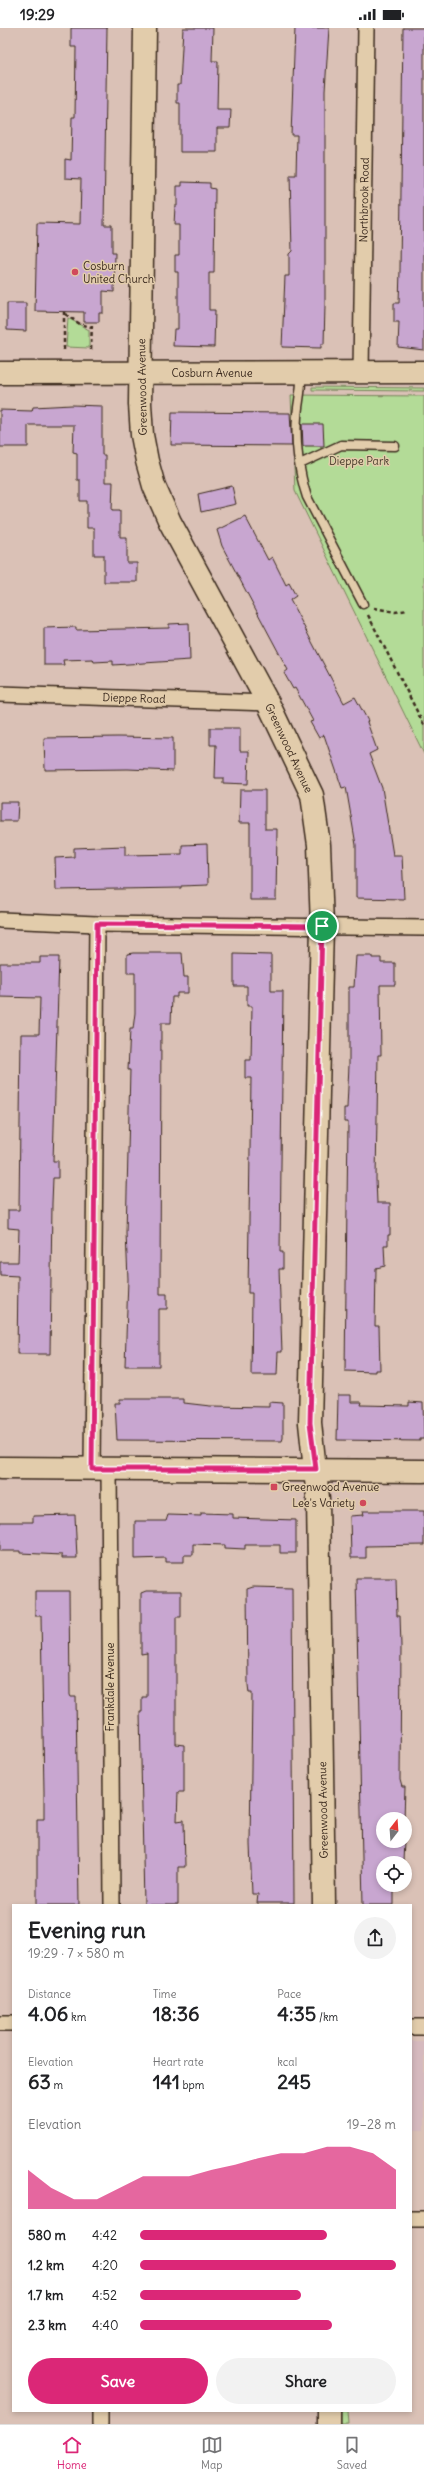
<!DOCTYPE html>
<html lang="en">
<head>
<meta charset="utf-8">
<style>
  body { margin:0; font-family:Delius,sans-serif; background:#f2f2f2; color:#202124; height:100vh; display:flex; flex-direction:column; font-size:15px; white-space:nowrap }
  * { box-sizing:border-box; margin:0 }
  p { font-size:13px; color:#757577 }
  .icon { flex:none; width:22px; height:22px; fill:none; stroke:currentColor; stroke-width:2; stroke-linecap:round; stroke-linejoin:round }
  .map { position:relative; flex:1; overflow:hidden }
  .side { position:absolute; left:12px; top:1876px; width:400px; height:508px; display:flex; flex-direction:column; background:#fff; border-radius:0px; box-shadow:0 2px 6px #0003 }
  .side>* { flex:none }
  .needle { width:26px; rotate:17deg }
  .controls { position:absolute; left:376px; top:1784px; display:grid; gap:8px }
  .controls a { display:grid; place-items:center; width:36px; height:36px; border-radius:50%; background:#fff; box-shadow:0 2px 6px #0003; font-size:20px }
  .pin { position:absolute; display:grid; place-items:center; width:34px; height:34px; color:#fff; margin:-17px; border:2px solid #fff; border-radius:50%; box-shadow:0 1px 4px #0007 }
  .round { display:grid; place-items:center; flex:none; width:42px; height:42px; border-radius:21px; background:#f2f2f2 }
  .summary { display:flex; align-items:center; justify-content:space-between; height:68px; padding:0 16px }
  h1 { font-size:22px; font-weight:700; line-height:30px }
  .figures { display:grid; grid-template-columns:repeat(3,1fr); gap:6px; height:68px; padding:4px 16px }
  .figures div { display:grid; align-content:center }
  .figures b { font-size:20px; font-weight:700 }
  .figures small { font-size:11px; font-weight:400 }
  .figures p { font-size:11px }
  .chart { height:112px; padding:8px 16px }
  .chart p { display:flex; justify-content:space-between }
  .chart svg { width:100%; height:72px; margin-top:4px; fill:#db2777; opacity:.7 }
  .button { display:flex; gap:8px; margin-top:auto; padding:8px 16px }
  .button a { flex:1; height:46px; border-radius:24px; background:#db2777; color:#fff; font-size:16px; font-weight:700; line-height:46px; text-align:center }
  .button a+a { background:#f2f2f2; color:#202124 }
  ul { padding:0 16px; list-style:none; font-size:13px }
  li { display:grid; grid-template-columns:64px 48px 1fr; align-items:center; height:30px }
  li i { height:10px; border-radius:5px; background:#db2777 }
  .status { display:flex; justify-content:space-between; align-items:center; height:28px; padding:0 20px; background:#fff; direction:ltr }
  .status svg { height:11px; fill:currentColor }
  .tabs { display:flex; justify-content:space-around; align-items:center; height:56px; border-top:1px solid #e0e0e0; background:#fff; font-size:11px; color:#757577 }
  .tabs a { display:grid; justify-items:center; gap:2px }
  .tabs .selected { color:#db2777 }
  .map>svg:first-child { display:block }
  .built { fill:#d5b9be }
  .green { fill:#b3db97; stroke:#77825a }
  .building { fill:#c8a6d0; stroke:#3b2a1e }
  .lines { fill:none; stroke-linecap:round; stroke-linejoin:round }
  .lane-casing { stroke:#3b2a1e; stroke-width:11 }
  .street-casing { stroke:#3b2a1e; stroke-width:18 }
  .secondary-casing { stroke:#3b2a1e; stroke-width:25 }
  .path { stroke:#3b2a1e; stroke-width:2.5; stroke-dasharray:4 3; stroke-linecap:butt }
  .lane { stroke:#e2ccab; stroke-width:8 }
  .street { stroke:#e2ccab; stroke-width:15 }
  .secondary { stroke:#e2ccab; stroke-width:22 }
  .route-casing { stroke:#fff; stroke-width:8 }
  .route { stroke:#db2777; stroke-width:5 }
  .poi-dot { fill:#d1495b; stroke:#e2ccab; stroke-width:1.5 }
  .labels { text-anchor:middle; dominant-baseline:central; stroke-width:3; stroke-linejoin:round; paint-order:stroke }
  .street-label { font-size:11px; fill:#3b2a1e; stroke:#e2ccab }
  .poi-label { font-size:11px; fill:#3b2a1e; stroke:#e2ccab; text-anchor:start }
  .park-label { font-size:11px; fill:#473c2a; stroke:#e2ccab }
</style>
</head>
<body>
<div class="status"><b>19:29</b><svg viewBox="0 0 49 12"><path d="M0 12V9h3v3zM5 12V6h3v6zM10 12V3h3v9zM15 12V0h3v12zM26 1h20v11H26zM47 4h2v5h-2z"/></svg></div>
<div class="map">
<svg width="424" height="2396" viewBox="0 0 424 2396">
  <rect width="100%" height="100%" fill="#dac1b6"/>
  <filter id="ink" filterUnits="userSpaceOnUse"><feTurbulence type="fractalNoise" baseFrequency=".025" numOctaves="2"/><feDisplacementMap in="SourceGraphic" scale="8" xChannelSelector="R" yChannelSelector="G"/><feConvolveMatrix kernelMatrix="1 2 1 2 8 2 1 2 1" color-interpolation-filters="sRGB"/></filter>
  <g filter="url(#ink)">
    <!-- built -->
    <rect class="built" x="411" y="2013" width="13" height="89"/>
    <!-- green -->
    <g class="green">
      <path d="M68 290 89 302V320L66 319Z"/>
      <path d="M312 359 424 360V363L312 362Z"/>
      <path d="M291 367 424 368V726L295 463Z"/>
      <path d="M341 2383H348L349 2396H341Z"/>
    </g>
    <!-- building -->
    <g class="building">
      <path d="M71 0H107L104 197H112V225H115L114 264 103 263V285H99V294H84V284L35 283 37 195 80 196 81 151 65 150V131L71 132 72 89H75L76 19H71Z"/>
      <path d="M183 0H213L212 33H218L217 82H231L230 100H217V124H180V75H177V57H180Z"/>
      <path d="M295 0H329L325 63V277L324 316H321V320L282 319 285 248H289V226L292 223 290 147H296L297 107H291Z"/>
      <path d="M403 0H424V322L398 319 399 294H394V275H399L400 242Z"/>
      <path d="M182 154 210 155V160L215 161 214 245H209V282H215L214 319 173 318 174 301H178V244H175V227H179V197H174L175 178H177V158H182Z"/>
      <path d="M7 275H26V303L7 302Z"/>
      <path d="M72 377 102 378V427H105V454H113L112 482H120V509H127V535H137V554H104V527H94V500H87V473H80V452H77V425L73 424 74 397H28V419H0V382L32 383 33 379Z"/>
      <path d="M172 384 290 385 292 418 171 417Z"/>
      <path d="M302 396H323L324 418H303Z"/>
      <path d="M232 458 236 476 201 484 198 466Z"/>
      <path d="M245 488 268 532 272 529 286 557 289 555 296 568 290 572 344 675 355 669 368 693 367 694 377 722 369 726 382 760 393 827H402L404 871 356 870V817L346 759 342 760 324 707 319 710 310 694 313 693 295 660 293 661 284 645 288 642 222 518 217 502Z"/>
      <path d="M189 595 190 632 113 637V633L94 634 93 631 63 632 64 637H44V600L76 599V602L169 600V596Z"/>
      <path d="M210 700H240V723H249L248 756 223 755V750H215L216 717H210Z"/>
      <path d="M118 709 173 710V743L128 741 45 742 44 710Z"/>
      <path d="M240 762H265V801H277L276 872H250V795H239Z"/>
      <path d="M0 774H18L17 793H0Z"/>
      <path d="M207 816 208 857 181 858V860L56 862 55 830 74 829V820L125 818V827L182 826V817Z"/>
      <path d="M133 925H182L184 949H188V965H177V969H172L171 995H161L160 1266H167V1281H159V1338H125L128 1251 126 1205 130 1042H128L130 1001H133L135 985V945H127V926Z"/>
      <path d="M234 926 271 927V963H283L280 1224H283V1241H279L282 1324H278L277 1347H251L252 1265H248L251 1050H245V1032H251L252 978H247V958H234Z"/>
      <path d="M356 928H372V930H381V935H395V957H380L381 1027H378L376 1151 377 1175H390V1207H388V1217H384L385 1238 376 1240 375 1298H379L380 1342H375V1344L345 1343 348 1094H344V1080H347L349 1037V959H354Z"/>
      <path d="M40 929H59L53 1133H58V1150H53L52 1175 50 1326H17L18 1248 0 1247V1234H18L19 1201 8 1200V1182H19L21 1006H39L40 970 0 969V935H40Z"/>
      <path d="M338 1367H351V1374H362L361 1377 409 1378V1374L423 1375 424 1411H420V1413L337 1412Z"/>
      <path d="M120 1371H184V1375L210 1378 269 1379V1374L283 1375V1410L282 1413 117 1412 115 1375H120Z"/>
      <path d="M363 1483H424V1517L366 1518V1530H351L350 1488 364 1487Z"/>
      <path d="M201 1485 233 1486V1490L296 1492V1525H280V1517H245V1521L225 1520V1517L193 1516V1527H184V1534H166V1530L135 1531V1493H166L168 1487 201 1488Z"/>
      <path d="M75 1487 77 1530H62V1527L20 1525V1523H0V1494H33V1488Z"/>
      <path d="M356 1550H396L397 1588H400L401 1618 400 1752 402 1759H405L404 1791H383V1813H404L403 1833 383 1835V1857H394V1877H363Z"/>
      <path d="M253 1559 292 1560 294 1875H257L258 1866H252L250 1816 252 1665H249L248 1657 247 1561Z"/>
      <path d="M35 1563H69L70 1667 71 1669H76L79 1877H37V1791H44V1764L41 1588H35Z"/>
      <path d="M146 1563H181V1589H176V1716L184 1717V1764H178L177 1793 184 1792 185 1839H178V1877H144L140 1684H142V1669H147V1625L141 1626V1565Z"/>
    </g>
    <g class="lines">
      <defs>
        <g id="lane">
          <path d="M301 346C302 361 298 374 297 389 295 414 299 445 307 469L363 576"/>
          <path d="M300 436 341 417 395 418"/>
        </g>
        <g id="street">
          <path d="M361 344 366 0"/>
          <path d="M0 666 268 675"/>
          <path d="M0 892 97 896 424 900"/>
          <path d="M92 1441 97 896"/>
          <path d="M109 1441 112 1877"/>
          <path d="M0 1995H13"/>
          <path d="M411 1999H424"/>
          <path d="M411 2191H424"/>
          <path d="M100 2383V2396"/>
        </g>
        <g id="secondary">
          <path d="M145 0 140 376 142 407 147 433 154 458 170 494 268 675 312 767 319 817 322 898 310 1395 318 1470 324 1877"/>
          <path d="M0 345 424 344"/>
          <path d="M0 1440 424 1443"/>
          <path d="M329 2396V2383"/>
        </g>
      </defs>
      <!-- lane casing -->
      <use href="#lane" class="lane-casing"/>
      <!-- street casing -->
      <use href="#street" class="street-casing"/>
      <!-- secondary casing -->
      <use href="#secondary" class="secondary-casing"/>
      <!-- path -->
      <g class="path">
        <path d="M65 286 80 296 91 299"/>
        <path d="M64 322V284"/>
        <path d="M91 322 92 294"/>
        <path d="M374 580 395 584 408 582"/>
        <path d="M368 587 424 697"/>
      </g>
      <!-- lane -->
      <use href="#lane" class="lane"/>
      <!-- street -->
      <use href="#street" class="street"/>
      <!-- secondary -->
      <use href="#secondary" class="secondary"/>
    </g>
  </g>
  <g class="lines" filter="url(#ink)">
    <defs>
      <path id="route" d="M97 896 322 898 310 1395 316 1441H92Z"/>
    </defs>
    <!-- route casing -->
    <use href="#route" class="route-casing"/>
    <!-- route -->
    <use href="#route" class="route"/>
  </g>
  <!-- markers -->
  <g class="poi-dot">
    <circle cx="75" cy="244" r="4"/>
    <rect x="270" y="1455" width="8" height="8" rx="2"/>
    <circle cx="363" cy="1475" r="4"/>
  </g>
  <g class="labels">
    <!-- street labels -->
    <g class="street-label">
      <text transform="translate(364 172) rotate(-89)">Northbrook Road</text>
      <text x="212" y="345">Cosburn Avenue</text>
      <text transform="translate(142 359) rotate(-91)">Greenwood Avenue</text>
      <text transform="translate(134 670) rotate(2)">Dieppe Road</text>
      <text transform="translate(289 720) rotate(65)">Greenwood Avenue</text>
      <text transform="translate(110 1659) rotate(-90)">Frankdale Avenue</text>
      <text transform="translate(323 1782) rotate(-91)">Greenwood Avenue</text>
    </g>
    <!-- poi labels -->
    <g class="poi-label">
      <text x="83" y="238">Cosburn<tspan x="83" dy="13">United Church</tspan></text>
      <text x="282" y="1459">Greenwood Avenue</text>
      <text x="355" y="1475" text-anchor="end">Lee's Variety</text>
    </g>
    <!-- park labels -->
    <g class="park-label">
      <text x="359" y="433">Dieppe Park</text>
    </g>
  </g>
</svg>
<div class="controls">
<a><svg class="needle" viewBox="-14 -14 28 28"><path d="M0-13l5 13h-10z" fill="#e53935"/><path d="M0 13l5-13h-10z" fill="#757577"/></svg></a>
<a><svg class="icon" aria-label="locate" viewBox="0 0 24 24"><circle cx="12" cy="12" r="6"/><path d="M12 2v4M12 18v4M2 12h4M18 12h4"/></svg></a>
</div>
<div class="pin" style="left:322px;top:898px;background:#1e9e55"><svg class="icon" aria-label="arrive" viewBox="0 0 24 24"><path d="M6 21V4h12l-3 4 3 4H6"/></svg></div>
<section class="side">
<div class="summary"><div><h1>Evening run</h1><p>19:29 · 7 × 580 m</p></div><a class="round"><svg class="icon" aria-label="share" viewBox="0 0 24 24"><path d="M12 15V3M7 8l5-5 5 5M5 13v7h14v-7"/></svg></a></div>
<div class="figures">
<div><p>Distance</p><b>4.06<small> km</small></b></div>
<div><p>Time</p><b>18:36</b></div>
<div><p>Pace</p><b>4:35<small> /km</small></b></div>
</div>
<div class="figures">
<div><p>Elevation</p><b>63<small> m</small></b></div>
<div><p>Heart rate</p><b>141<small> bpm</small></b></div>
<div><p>kcal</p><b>245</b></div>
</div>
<div class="chart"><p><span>Elevation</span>19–28 m</p>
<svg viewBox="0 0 160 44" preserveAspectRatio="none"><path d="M0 44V20L10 31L20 38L30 38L40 31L50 24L60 24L70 24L80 20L90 17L100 13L110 10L120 10L130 6L140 6L150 10L160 20V44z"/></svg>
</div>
<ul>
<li><b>580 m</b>4:42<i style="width:73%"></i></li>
<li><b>1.2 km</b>4:20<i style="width:100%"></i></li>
<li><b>1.7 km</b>4:52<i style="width:63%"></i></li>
<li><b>2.3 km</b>4:40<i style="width:75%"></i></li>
</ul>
<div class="button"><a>Save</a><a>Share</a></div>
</section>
</div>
<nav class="tabs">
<a class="selected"><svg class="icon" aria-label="home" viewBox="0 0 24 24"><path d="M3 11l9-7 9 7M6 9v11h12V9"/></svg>Home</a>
<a><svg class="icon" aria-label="map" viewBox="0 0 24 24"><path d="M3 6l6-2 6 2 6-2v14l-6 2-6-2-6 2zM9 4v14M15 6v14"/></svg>Map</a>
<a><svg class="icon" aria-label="saved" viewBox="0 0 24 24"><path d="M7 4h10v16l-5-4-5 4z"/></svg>Saved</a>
</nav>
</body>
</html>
